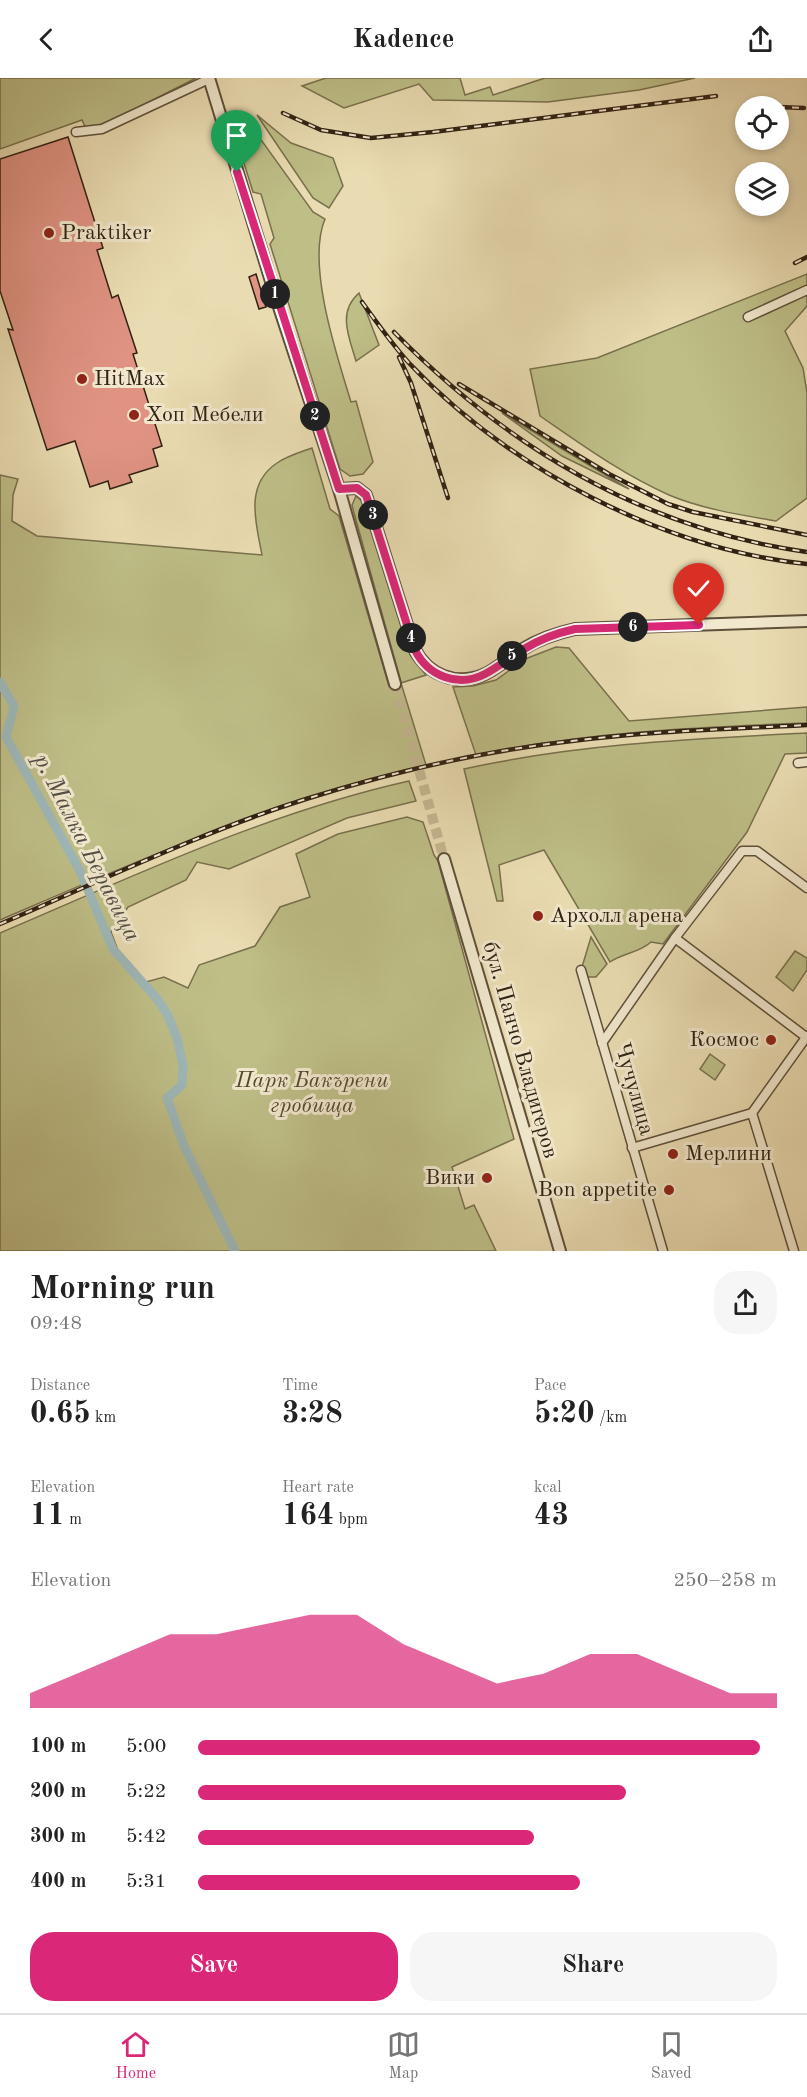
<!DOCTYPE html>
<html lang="en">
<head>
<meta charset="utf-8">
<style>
  body { margin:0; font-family:"Old Standard TT",serif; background:#f6f6f6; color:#222; height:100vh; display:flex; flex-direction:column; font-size:22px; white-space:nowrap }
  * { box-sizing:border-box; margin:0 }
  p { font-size:20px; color:#767676 }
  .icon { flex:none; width:33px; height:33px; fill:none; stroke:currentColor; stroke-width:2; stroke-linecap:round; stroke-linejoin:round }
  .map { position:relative; height:1173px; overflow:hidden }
  .sheet { display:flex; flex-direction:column; background:#fff; flex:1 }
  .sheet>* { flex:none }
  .fabs { position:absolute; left:735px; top:18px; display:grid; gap:12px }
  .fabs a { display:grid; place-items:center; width:54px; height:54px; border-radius:50%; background:#fff; box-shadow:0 3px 9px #0003; font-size:30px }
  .pin { position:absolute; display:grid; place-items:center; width:51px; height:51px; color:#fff; margin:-62px -26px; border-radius:50% 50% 50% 0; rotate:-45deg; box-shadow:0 0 6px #0007 }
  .pin .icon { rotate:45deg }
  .km { position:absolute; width:30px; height:30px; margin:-15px; border-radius:50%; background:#222; color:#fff; font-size:16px; line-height:30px; text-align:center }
  .round { display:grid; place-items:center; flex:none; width:63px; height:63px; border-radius:24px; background:#f6f6f6 }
  .overview { display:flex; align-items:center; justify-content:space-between; height:102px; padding:0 30px }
  h1 { font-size:33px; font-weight:700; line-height:45px }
  .stats { display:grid; grid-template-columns:repeat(3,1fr); gap:9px; height:102px; padding:6px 30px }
  .stats div { display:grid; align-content:center }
  .stats b { font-size:30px; font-weight:700 }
  .stats small { font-size:16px; font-weight:400 }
  .stats p { font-size:16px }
  .chart { height:168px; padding:12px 30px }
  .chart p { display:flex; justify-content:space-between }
  .chart svg { width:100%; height:108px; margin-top:6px; fill:#db2777; opacity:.7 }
  .cta { display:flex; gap:12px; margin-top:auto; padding:12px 30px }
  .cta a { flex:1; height:69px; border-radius:24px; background:#db2777; color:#fff; font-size:24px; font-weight:700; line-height:69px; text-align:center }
  .cta a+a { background:#f6f6f6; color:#222 }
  ul { padding:0 30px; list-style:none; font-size:20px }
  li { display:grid; grid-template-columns:96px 72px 1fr; align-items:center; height:45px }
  li i { height:15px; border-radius:8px; background:#db2777 }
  header { display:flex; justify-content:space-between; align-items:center; height:78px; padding:0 30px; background:#fff; font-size:27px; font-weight:700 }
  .dock { display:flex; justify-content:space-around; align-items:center; height:84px; border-top:2px solid #e0e0e0; background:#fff; font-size:16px; color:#767676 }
  .dock a { display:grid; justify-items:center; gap:3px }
  .dock .on { color:#db2777 }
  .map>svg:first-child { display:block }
  .green { fill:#bebe87; stroke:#78704d; stroke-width:1.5 }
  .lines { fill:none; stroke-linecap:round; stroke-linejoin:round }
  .canal { stroke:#9eb8b9; stroke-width:9 }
  .building { fill:#e09383; stroke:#312113; stroke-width:1.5 }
  .tertiary-tunnel { stroke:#c5b792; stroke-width:10; stroke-dasharray:10 5; stroke-linecap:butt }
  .minor-casing { stroke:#5f503b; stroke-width:11 }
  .tertiary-casing { stroke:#5f503b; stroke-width:14 }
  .minor { stroke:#f1e8cd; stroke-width:8 }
  .tertiary { stroke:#f1e8cd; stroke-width:10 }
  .rail-casing { stroke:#312113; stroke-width:4.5 }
  .rail { stroke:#f1e8cd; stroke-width:2; stroke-dasharray:7; stroke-linecap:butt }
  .route-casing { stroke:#fff; stroke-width:12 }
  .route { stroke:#db2777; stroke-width:8 }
  .poi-dot { fill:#8f2418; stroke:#f1e8cd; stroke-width:2 }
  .labels { text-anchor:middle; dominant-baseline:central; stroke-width:6; stroke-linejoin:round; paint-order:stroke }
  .poi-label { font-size:22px; fill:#312113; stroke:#f1e8cd; text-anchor:start }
  .street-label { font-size:22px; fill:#312113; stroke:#f1e8cd }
  .park-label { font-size:22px; font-style:italic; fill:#544830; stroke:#f1e8cd }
  .water-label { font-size:24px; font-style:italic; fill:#524e45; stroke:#f1e8cd }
</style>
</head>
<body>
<header><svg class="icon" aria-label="back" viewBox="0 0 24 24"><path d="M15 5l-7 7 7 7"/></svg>Kadence<svg class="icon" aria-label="share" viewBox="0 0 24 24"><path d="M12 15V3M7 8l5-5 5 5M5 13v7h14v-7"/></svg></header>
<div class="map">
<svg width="807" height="1173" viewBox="0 0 807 1173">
  <rect width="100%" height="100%" fill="#eadcb2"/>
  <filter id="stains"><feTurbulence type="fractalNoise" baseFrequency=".00333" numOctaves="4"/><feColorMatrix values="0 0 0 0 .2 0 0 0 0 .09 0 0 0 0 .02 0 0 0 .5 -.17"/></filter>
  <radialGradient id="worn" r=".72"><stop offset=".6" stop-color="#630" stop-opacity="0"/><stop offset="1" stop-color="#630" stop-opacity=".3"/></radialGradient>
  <!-- green -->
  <g class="green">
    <path d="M0 0H196L88 55 82 42 0 71Z"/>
    <path d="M326 0H460L465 17 490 9 493 17 545 0H695L639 12 548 24 433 22 419 6 344 30 302 8Z"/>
    <path d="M257 37 291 65 333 80 343 108 329 130 313 120Z"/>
    <path d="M244 38 313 134 325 141C306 186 337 278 351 324L356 323 373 384 363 396 350 398 340 391 270 166 274 160 261 116 253 114 234 53 236 42Z"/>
    <path d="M807 196V228L785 253 803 290 807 315V420L776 443C741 437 702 431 669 417 622 396 582 367 540 338L530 291 597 280Z"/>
    <path d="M359 215 379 267 356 283C349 259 337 234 359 215Z"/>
    <path d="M502 335 629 411 562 378Z"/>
    <path d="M312 370 330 431 339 438 389 608 401 604 354 435 352 427 356 418 363 424 410 577 426 597 401 605 426 687C277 721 140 782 0 842V397L18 401 13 417 12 443 37 458 262 477C256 445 244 407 277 385 287 378 301 374 312 370Z"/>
    <path d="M556 569 569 570 629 643 807 629V645C696 649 586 654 476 677L453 609 473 608 496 602 525 581Z"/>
    <path d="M807 655V675L785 676 747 754 663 866 651 864C639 875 623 875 610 884L544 772 499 787 503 823H497L464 691C577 666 692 661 807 655Z"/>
    <path d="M409 703 416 723 347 740 229 791 197 784 186 802 128 829 111 854 118 872 146 904 164 899 188 910 199 887 255 868 280 829 310 819 296 776 338 756 407 739 423 744 434 777 438 783 514 1061 452 1089 465 1131 474 1127 496 1173H0V855C134 798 266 735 409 703Z"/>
    <path d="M591 859 607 886 596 899H586L582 889Z"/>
    <path d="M795 873 807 880V892L793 913 776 899Z"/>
    <path d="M710 976 725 987 715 1002 700 991Z"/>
  </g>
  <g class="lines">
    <!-- canal -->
    <path class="canal" d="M0 604 14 628 6 659 80 793 113 871 158 922 168 938 177 960 183 987 182 1007 167 1020 184 1068 235 1173"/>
  </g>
  <!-- building -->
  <g class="building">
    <path d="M68 59 103 170 97 172 112 220 118 217 137 275 133 276 162 368 153 371 158 388 129 397 132 404 110 411 108 403 90 409 75 363 47 372 8 251 13 252 0 213V81Z"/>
    <path d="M256 196 266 229 259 231 249 199Z"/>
  </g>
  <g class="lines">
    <!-- tertiary-tunnel -->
    <path class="tertiary-tunnel" d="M395 606 444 781"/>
    <defs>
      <g id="minor">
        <path d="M76 54 102 51 209 1"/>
        <path d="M748 239 807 212"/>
        <path d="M798 685 807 684"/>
        <path d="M675 860 806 959"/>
        <path d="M581 892 663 1173"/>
        <path d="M602 965 675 860 742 773H757L807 810"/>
        <path d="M752 1035 794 1173"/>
        <path d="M632 1070 752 1035 807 958"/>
      </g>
      <g id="tertiary">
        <path d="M209 0 277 223 339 411 395 606"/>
        <path d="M339 411 357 410 366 417 415 572C428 597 456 608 483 597 497 591 509 579 523 571 539 561 557 555 575 551L807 543"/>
        <path d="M444 781 560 1173"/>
      </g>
    </defs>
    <!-- minor casing -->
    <use href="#minor" class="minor-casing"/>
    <!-- tertiary casing -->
    <use href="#tertiary" class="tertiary-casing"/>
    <!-- minor -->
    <use href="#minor" class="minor"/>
    <!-- tertiary -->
    <use href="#tertiary" class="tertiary"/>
    <defs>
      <g id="rail">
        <path d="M778 29 804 30"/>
        <path d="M283 35 321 52 371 60 433 54 716 18"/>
        <path d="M795 185 807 179"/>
        <path d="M362 224C377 245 392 266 409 285 508 390 663 471 807 486"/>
        <path d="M394 254C508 370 645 451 807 474"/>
        <path d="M399 279 411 305 448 420"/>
        <path d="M459 306 609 396 668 426 693 434 807 457"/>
        <path d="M0 846C101 803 201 754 306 721 392 694 483 673 572 663 650 653 729 651 807 647"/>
      </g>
    </defs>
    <!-- rail casing -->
    <use href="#rail" class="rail-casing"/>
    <!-- rail -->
    <use href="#rail" class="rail"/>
  </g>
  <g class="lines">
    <defs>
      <path id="route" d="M237 94 339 411 357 410 366 417 415 572C428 598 458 610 485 596 499 589 511 578 524 571 540 561 557 555 575 551L699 547"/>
    </defs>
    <!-- route casing -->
    <use href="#route" class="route-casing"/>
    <!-- route -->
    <use href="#route" class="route"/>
  </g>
  <!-- markers -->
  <g class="poi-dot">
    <circle cx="49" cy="155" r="6"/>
    <circle cx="82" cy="301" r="6"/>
    <circle cx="134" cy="337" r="6"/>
    <circle cx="538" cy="838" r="6"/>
    <circle cx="771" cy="962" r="6"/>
    <circle cx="673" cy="1076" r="6"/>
    <circle cx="487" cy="1100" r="6"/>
    <circle cx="669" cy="1112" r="6"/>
  </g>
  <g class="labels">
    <!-- poi labels -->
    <g class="poi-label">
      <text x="61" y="155">Praktiker</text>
      <text x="94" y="301">HitMax</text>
      <text x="146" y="337">Хоп Мебели</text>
      <text x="550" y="838">Архолл арена</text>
      <text x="759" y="962" text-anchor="end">Космос</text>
      <text x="685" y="1076">Мерлини</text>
      <text x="475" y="1100" text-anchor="end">Вики</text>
      <text x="657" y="1112" text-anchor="end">Bon appetite</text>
    </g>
    <!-- street labels -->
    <g class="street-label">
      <text transform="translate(520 972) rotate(74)">бул. Панчо Владигеров</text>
      <text transform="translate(634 1011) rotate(74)">Чучулица</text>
    </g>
    <!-- park labels -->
    <g class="park-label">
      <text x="312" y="1003">Парк Бакърени<tspan x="312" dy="25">гробища</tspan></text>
    </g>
    <!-- water labels -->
    <g class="water-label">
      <text transform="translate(86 770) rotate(63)">р. Малка Беравица</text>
    </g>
  </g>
  <rect width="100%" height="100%" filter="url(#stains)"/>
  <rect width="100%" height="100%" fill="url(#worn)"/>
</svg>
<div class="fabs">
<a><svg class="icon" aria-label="locate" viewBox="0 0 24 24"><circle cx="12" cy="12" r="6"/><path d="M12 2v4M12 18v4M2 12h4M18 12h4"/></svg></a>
<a><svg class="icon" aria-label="layers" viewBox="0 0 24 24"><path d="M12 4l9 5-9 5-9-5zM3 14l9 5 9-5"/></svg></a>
</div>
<div class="pin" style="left:237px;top:94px;background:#1e9e55"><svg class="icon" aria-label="arrive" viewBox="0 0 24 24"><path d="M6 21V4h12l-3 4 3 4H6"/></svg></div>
<div class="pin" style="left:699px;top:547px;background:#d93025"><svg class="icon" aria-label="check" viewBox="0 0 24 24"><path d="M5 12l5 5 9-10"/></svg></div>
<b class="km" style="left:275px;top:216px">1</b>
<b class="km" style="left:315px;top:338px">2</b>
<b class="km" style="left:373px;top:437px">3</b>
<b class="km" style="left:411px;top:560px">4</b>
<b class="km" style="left:512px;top:578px">5</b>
<b class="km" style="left:633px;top:549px">6</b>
</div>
<section class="sheet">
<div class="overview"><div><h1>Morning run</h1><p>09:48</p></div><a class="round"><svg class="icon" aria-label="share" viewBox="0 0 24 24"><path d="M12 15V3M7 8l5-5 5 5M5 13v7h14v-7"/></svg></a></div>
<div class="stats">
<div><p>Distance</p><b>0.65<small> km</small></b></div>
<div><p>Time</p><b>3:28</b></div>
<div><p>Pace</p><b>5:20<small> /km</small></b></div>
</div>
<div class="stats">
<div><p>Elevation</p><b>11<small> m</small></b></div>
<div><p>Heart rate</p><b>164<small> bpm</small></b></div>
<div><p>kcal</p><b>43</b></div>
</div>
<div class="chart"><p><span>Elevation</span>250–258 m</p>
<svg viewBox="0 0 160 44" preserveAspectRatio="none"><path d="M0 44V38L10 30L20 22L30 14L40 14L50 10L60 6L70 6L80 18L90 26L100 34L110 30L120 22L130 22L140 30L150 38L160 38V44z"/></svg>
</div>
<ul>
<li><b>100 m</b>5:00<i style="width:97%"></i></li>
<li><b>200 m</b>5:22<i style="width:74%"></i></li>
<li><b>300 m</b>5:42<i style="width:58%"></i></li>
<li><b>400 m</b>5:31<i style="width:66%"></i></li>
</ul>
<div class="cta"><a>Save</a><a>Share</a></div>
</section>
<nav class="dock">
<a class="on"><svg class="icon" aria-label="home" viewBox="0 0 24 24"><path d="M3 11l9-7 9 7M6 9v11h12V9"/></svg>Home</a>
<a><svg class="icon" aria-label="map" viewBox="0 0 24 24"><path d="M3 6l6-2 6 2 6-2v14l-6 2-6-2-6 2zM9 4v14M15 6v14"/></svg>Map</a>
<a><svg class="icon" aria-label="saved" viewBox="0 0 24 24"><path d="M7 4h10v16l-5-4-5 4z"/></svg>Saved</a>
</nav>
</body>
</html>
